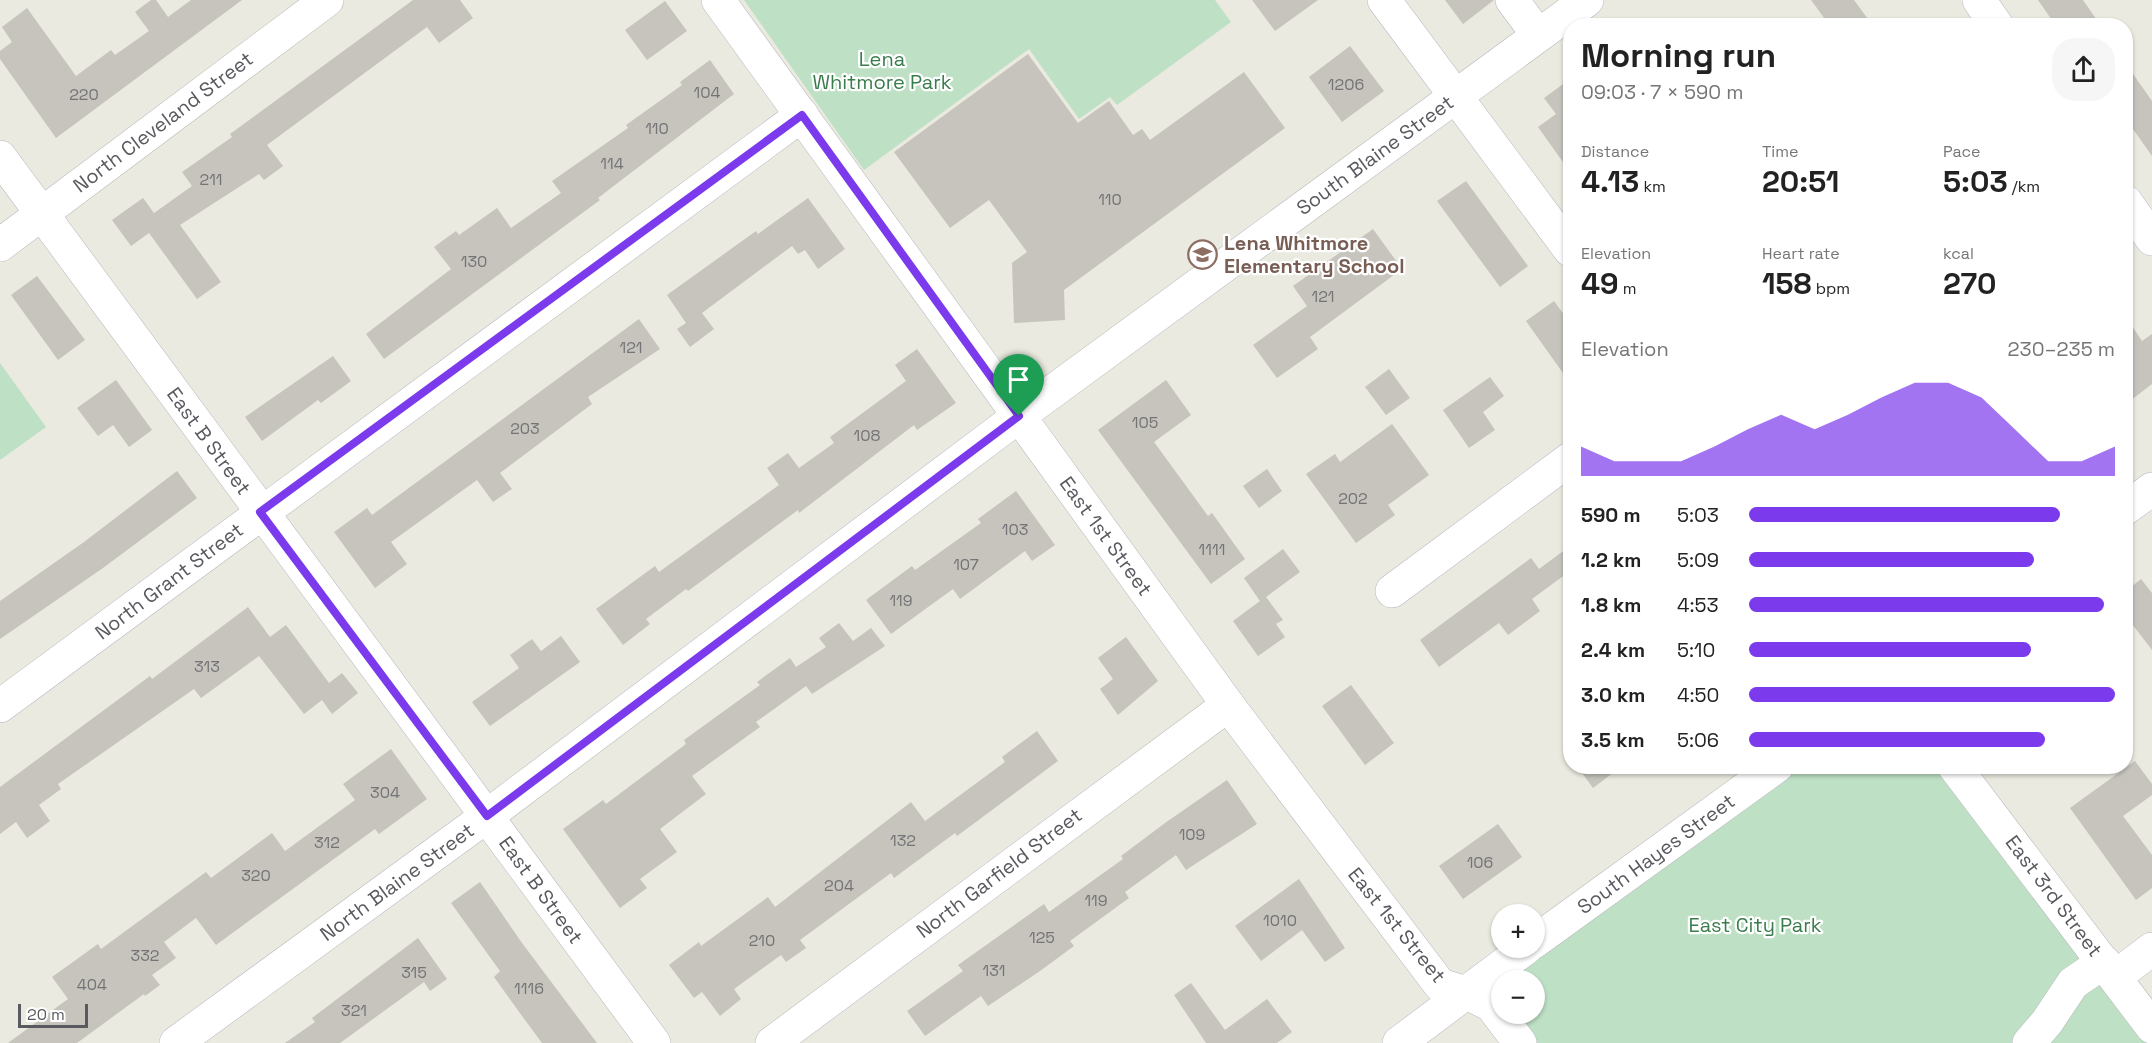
<!DOCTYPE html>
<html lang="en">
<head>
<meta charset="utf-8">
<style>
  body { margin:0; font-family:"Space Grotesk",sans-serif; background:#f6f6f6; color:#222; height:100vh; display:flex; flex-direction:column; font-size:22px; white-space:nowrap }
  * { box-sizing:border-box; margin:0 }
  p { font-size:20px; color:#767676 }
  .icon { flex:none; width:33px; height:33px; fill:none; stroke:currentColor; stroke-width:2; stroke-linecap:round; stroke-linejoin:round }
  .map { position:relative; flex:1; overflow:hidden }
  .side { position:absolute; left:1563px; top:18px; width:570px; height:756px; display:flex; flex-direction:column; background:#fff; border-radius:24px; box-shadow:0 2px 4px #0004 }
  .side>* { flex:none }
  .tools { position:absolute; left:1491px; top:904px; display:grid; gap:12px }
  .tools a { display:grid; place-items:center; width:54px; height:54px; border-radius:50%; background:#fff; box-shadow:0 2px 4px #0004; font-size:30px }
  .scale { position:absolute; left:18px; bottom:15px; width:70px; box-sizing:border-box; padding-left:6px; border:3px solid #595a60; border-top:0; font-size:16px; line-height:21px; white-space:nowrap; color:#595a60; -webkit-text-stroke:4px #fff; paint-order:stroke }
  .pin { position:absolute; display:grid; place-items:center; width:51px; height:51px; color:#fff; margin:-62px -26px; border-radius:50% 50% 50% 0; rotate:-45deg; box-shadow:0 0 6px #0007 }
  .pin .icon { rotate:45deg }
  .round { display:grid; place-items:center; flex:none; width:63px; height:63px; border-radius:24px; background:#f6f6f6 }
  .summary { display:flex; align-items:center; justify-content:space-between; height:102px; padding:0 18px }
  h1 { font-size:33px; font-weight:600; line-height:45px }
  .stats { display:grid; grid-template-columns:repeat(3,1fr); gap:9px; height:102px; padding:6px 18px }
  .stats div { display:grid; align-content:center }
  .stats b { font-size:30px; font-weight:600 }
  .stats small { font-size:16px; font-weight:400 }
  .stats p { font-size:16px }
  .chart { height:168px; padding:12px 18px }
  .chart p { display:flex; justify-content:space-between }
  .chart svg { width:100%; height:108px; margin-top:6px; fill:#7c3aed; opacity:.7 }
  ul { padding:0 18px; list-style:none; font-size:20px }
  li { display:grid; grid-template-columns:96px 72px 1fr; align-items:center; height:45px }
  li i { height:15px; border-radius:8px; background:#7c3aed }
  .map>svg:first-child { display:block }
  .green { fill:#bee0c5; fill-rule:evenodd }
  .building { fill:#c6c4bd }
  .lines { fill:none; stroke-linecap:round; stroke-linejoin:round }
  .minor-casing { stroke:#b8b8be; stroke-width:34 }
  .minor { stroke:#fff; stroke-width:33 }
  .route-casing { stroke:#fff; stroke-width:12 }
  .route { stroke:#7c3aed; stroke-width:8 }
  .labels { text-anchor:middle; dominant-baseline:central; stroke-width:4.5; stroke-linejoin:round; paint-order:stroke }
  .number-label { font-size:16px; fill:#747477 }
  .park-label { font-size:20px; fill:#3a7d4c; stroke:#fff }
  .street-label { font-size:20px; fill:#595a60; stroke:#fff }
  .education-label { font-size:20px; font-weight:bold; fill:#785e54; stroke:#fff; text-anchor:start }
</style>
</head>
<body>
<div class="map">
<svg width="2152" height="1043" viewBox="0 0 2152 1043">
  <rect width="100%" height="100%" fill="#eaeae0"/>
  <!-- green -->
  <g class="green">
    <path d="M744 0H1215L1231 22 1117 105 1110 97 1079 119 1029 49 864 170Z"/>
    <path d="M0 363 46 427 0 460Z"/>
    <path d="M1777 767H1954L2152 1027V1043H1520L1491 1005 1467 993 1526 948H1534L1535 942ZM1502 981H1534V1014H1502Z"/>
  </g>
  <!-- building -->
  <g class="building">
    <path d="M151 0H156L168 17 191 0H242L56 138 0 59V51L12 42 2 27 27 8 76 76 111 50 115 55 149 31 135 12Z"/>
    <path d="M413 0H460L473 18 439 43 427 27 267 145 283 166 264 180 259 174 180 225 221 282 197 299 149 233 131 246 112 220 143 198 154 213 192 186 182 172 232 137 230 134Z"/>
    <path d="M1252 0H1318L1275 31Z"/>
    <path d="M1445 0H1494L1463 24Z"/>
    <path d="M1811 0H1854L1873 26H1830Z"/>
    <path d="M2038 0H2083L2101 26H2056Z"/>
    <path d="M665 1 687 31 647 60 625 30Z"/>
    <path d="M1350 46 1384 91 1342 122 1309 77Z"/>
    <path d="M1028 54 1078 123 1109 101 1133 135 1142 129 1150 140 1244 72 1285 128 1064 290 1065 320 1014 323 1012 263 1027 252 989 200 950 228 894 152Z"/>
    <path d="M710 60 734 94 598 198 600 200 384 359 366 334 451 269 434 247 456 231 459 235 497 208 511 228 561 193 552 181 628 128 626 125 682 85 680 82Z"/>
    <path d="M2126 64 2152 101V156L2126 119Z"/>
    <path d="M1570 79V172L1538 127 1556 114 1544 98Z"/>
    <path d="M1466 181 1528 266 1500 287 1437 201Z"/>
    <path d="M808 198 845 249 818 269 805 250 798 254 792 246 702 313 714 329 690 347 677 329 686 323 667 295 756 231 758 234Z"/>
    <path d="M1373 229 1402 269 1310 337 1318 349 1277 378 1253 345 1307 306 1293 286Z"/>
    <path d="M37 276 85 340 58 360 11 295Z"/>
    <path d="M1554 301 1570 323V383L1526 321Z"/>
    <path d="M2126 317 2142 341 2152 334V384L2126 404Z"/>
    <path d="M639 319 660 349 588 397 592 404 500 473 512 489 493 502 477 480 391 542 407 564 375 588 334 532 367 508 372 515Z"/>
    <path d="M917 349 956 403 917 430 914 425 799 513 798 510 688 591 686 589 646 619 650 624 623 645 596 609 655 566 659 572 779 485 767 468 788 453 799 468 834 443 830 437 906 381 895 365Z"/>
    <path d="M333 356 351 381 321 403 318 400 262 441 245 417Z"/>
    <path d="M1389 369 1410 398 1386 415 1365 387Z"/>
    <path d="M1490 377 1504 396 1483 412 1495 430 1469 448 1443 410Z"/>
    <path d="M116 380 152 430 129 447 113 425 98 436 77 408Z"/>
    <path d="M1166 380 1191 415 1154 442 1208 516 1212 513 1245 559 1211 584 1098 430Z"/>
    <path d="M1392 424 1429 475 1388 505 1395 515 1356 543 1306 474 1335 454 1340 462Z"/>
    <path d="M1267 469 1282 491 1259 508 1243 486Z"/>
    <path d="M177 471 197 498 103 568 0 639V601L84 542Z"/>
    <path d="M1016 491 1055 545 1032 561 1025 551 960 599 953 589 891 634 866 600 912 566 915 570 981 523 978 519Z"/>
    <path d="M1570 546V571L1532 599 1540 611 1508 635 1499 623 1439 667 1420 640 1531 558 1539 569Z"/>
    <path d="M1283 549 1300 572 1266 597 1283 620 1276 624 1285 637 1258 656 1233 621 1260 601 1244 578Z"/>
    <path d="M2141 579 2152 593V650L2126 616V591Z"/>
    <path d="M248 607 270 637 286 625 329 683 342 673 358 693 332 714 322 700 304 714 259 656 201 698 194 689 58 784 61 789 39 805 50 821 27 838 16 822 0 834V787L150 676 152 679Z"/>
    <path d="M839 623 853 641 871 628 885 646 812 694 806 686 756 722 760 727 692 776 706 794 660 829 677 852 640 879 647 888 620 908 563 829 603 800 606 804 686 744 684 740 760 685 757 682 790 658 796 667 826 647 819 638Z"/>
    <path d="M561 636 580 662 490 726 472 702 519 668 510 655 532 639 541 651Z"/>
    <path d="M1126 637 1158 681 1118 715 1100 689 1113 679 1098 658Z"/>
    <path d="M1351 685 1394 743 1365 765 1322 706Z"/>
    <path d="M1037 731 1058 761 957 836 955 833 894 878 891 873 800 940 806 948 786 962 781 955 734 989 741 999 720 1016 702 992 694 998 669 965 699 942 701 946 768 897 775 907 911 802 925 821 1005 762 1002 757Z"/>
    <path d="M391 749 427 799 379 834 375 829 216 945 196 918 164 942 176 958 152 975 160 985 145 996 144 994 77 1043H8L68 999 52 977 98 944 101 949 206 872 211 878 272 833 285 851 355 800 343 784Z"/>
    <path d="M2135 761 2152 784V795L2123 816 2152 855V888L2136 900 2070 808Z"/>
    <path d="M1577 766H1622L1593 788Z"/>
    <path d="M1227 780 1257 824 1186 870 1176 855 1125 892 1129 898 1070 941 1074 946 1040 971 988 1006 981 996 925 1036 907 1011 963 971 958 965 1044 904 1049 912 1123 859 1121 856 1165 823Z"/>
    <path d="M1498 824 1522 857 1463 899 1439 866Z"/>
    <path d="M1299 879 1345 948 1325 962 1302 930 1261 961 1235 926Z"/>
    <path d="M480 882 522 943 597 1043H542L522 1016 494 977 500 971 451 903Z"/>
    <path d="M418 938 447 979 430 991 424 982 340 1043H285L315 1022 312 1018Z"/>
    <path d="M1191 983 1225 1030 1267 999 1292 1032 1277 1043H1206L1174 995Z"/>
  </g>
  <g class="lines">
    <defs>
      <g id="minor">
        <path d="M718 0 1228 705 1440 985 1467 993 1491 1005 1520 1043"/>
        <path d="M1384 0 1570 250"/>
        <path d="M1512 0 1538 35"/>
        <path d="M1979 0 1997 26"/>
        <path d="M0 157 654 1043"/>
        <path d="M2126 202 2152 239"/>
        <path d="M0 245 327 0"/>
        <path d="M2126 508 2152 489"/>
        <path d="M1392 591 1570 459"/>
        <path d="M0 706 802 115"/>
        <path d="M1954 766 2152 1027"/>
        <path d="M1534 942 1777 766"/>
        <path d="M2115 977 2152 949"/>
        <path d="M176 1043 487 816 1019 416 1587 0"/>
        <path d="M772 1043 1228 705"/>
        <path d="M1399 1043 1526 948"/>
        <path d="M2029 1043 2047 1022 2073 983 2104 962"/>
      </g>
    </defs>
    <!-- minor casing -->
    <use href="#minor" class="minor-casing"/>
    <!-- minor -->
    <use href="#minor" class="minor"/>
  </g>
  <g class="lines">
    <defs>
      <path id="route" d="M802 115 1019 416 487 816 260 512Z"/>
    </defs>
    <!-- route casing -->
    <use href="#route" class="route-casing"/>
    <!-- route -->
    <use href="#route" class="route"/>
  </g>
  <!-- icons -->
  <defs>
    <symbol id="school-ring" viewBox="-11 -11 22 22"><circle r="9.5" fill="#fff" stroke="#8d6e63" stroke-width="1.5"/><path d="M0-5L7-2L0 1L-7-2ZM-4 1L0 2.5L4 1V4Q0 6-4 4Z" fill="#8d6e63"/></symbol>
  </defs>
  <g fill-rule="evenodd">
    <use href="#school-ring" x="1186" y="238" width="33" height="33"/>
  </g>
  <g class="labels">
    <!-- number labels -->
    <g class="number-label">
      <text x="1346" y="84">1206</text>
      <text x="707" y="92">104</text>
      <text x="84" y="94">220</text>
      <text x="657" y="128">110</text>
      <text x="612" y="163">114</text>
      <text x="211" y="179">211</text>
      <text x="1110" y="199">110</text>
      <text x="474" y="261">130</text>
      <text x="1323" y="296">121</text>
      <text x="631" y="347">121</text>
      <text x="1145" y="422">105</text>
      <text x="525" y="428">203</text>
      <text x="867" y="435">108</text>
      <text x="1353" y="498">202</text>
      <text x="1015" y="529">103</text>
      <text x="1212" y="549">1111</text>
      <text x="966" y="564">107</text>
      <text x="901" y="600">119</text>
      <text x="207" y="666">313</text>
      <text x="385" y="792">304</text>
      <text x="1192" y="834">109</text>
      <text x="903" y="840">132</text>
      <text x="327" y="842">312</text>
      <text x="1480" y="862">106</text>
      <text x="256" y="875">320</text>
      <text x="839" y="885">204</text>
      <text x="1096" y="900">119</text>
      <text x="1280" y="920">1010</text>
      <text x="1042" y="937">125</text>
      <text x="762" y="940">210</text>
      <text x="145" y="955">332</text>
      <text x="994" y="970">131</text>
      <text x="414" y="972">315</text>
      <text x="92" y="984">404</text>
      <text x="529" y="988">1116</text>
      <text x="354" y="1010">321</text>
    </g>
    <!-- park labels -->
    <g class="park-label">
      <text x="882" y="59">Lena<tspan x="882" dy="23">Whitmore Park</tspan></text>
      <text x="1755" y="925">East City Park</text>
    </g>
    <!-- street labels -->
    <g class="street-label">
      <text transform="translate(163 122) rotate(-37)">North Cleveland Street</text>
      <text transform="translate(1375 155) rotate(-36)">South Blaine Street</text>
      <text transform="translate(209 441) rotate(54)">East B Street</text>
      <text transform="translate(1106 536) rotate(54)">East 1st Street</text>
      <text transform="translate(169 581) rotate(-37)">North Grant Street</text>
      <text transform="translate(1656 854) rotate(-36)">South Hayes Street</text>
      <text transform="translate(999 873) rotate(-37)">North Garfield Street</text>
      <text transform="translate(397 882) rotate(-36)">North Blaine Street</text>
      <text transform="translate(541 890) rotate(54)">East B Street</text>
      <text transform="translate(2054 896) rotate(53)">East 3rd Street</text>
      <text transform="translate(1397 925) rotate(51)">East 1st Street</text>
    </g>
    <!-- education labels -->
    <g class="education-label">
      <text x="1224" y="243">Lena Whitmore<tspan x="1224" dy="23">Elementary School</tspan></text>
    </g>
  </g>
</svg>
<div class="tools">
<a>+</a>
<a>−</a>
</div>
<div class="scale">20 m</div>
<div class="pin" style="left:1019px;top:416px;background:#1e9e55"><svg class="icon" aria-label="arrive" viewBox="0 0 24 24"><path d="M6 21V4h12l-3 4 3 4H6"/></svg></div>
<section class="side">
<div class="summary"><div><h1>Morning run</h1><p>09:03 · 7 × 590 m</p></div><a class="round"><svg class="icon" aria-label="share" viewBox="0 0 24 24"><path d="M12 15V3M7 8l5-5 5 5M5 13v7h14v-7"/></svg></a></div>
<div class="stats">
<div><p>Distance</p><b>4.13<small> km</small></b></div>
<div><p>Time</p><b>20:51</b></div>
<div><p>Pace</p><b>5:03<small> /km</small></b></div>
</div>
<div class="stats">
<div><p>Elevation</p><b>49<small> m</small></b></div>
<div><p>Heart rate</p><b>158<small> bpm</small></b></div>
<div><p>kcal</p><b>270</b></div>
</div>
<div class="chart"><p><span>Elevation</span>230–235 m</p>
<svg viewBox="0 0 160 44" preserveAspectRatio="none"><path d="M0 44V32L10 38L20 38L30 38L40 32L50 25L60 19L70 25L80 19L90 12L100 6L110 6L120 12L130 25L140 38L150 38L160 32V44z"/></svg>
</div>
<ul>
<li><b>590 m</b>5:03<i style="width:85%"></i></li>
<li><b>1.2 km</b>5:09<i style="width:78%"></i></li>
<li><b>1.8 km</b>4:53<i style="width:97%"></i></li>
<li><b>2.4 km</b>5:10<i style="width:77%"></i></li>
<li><b>3.0 km</b>4:50<i style="width:100%"></i></li>
<li><b>3.5 km</b>5:06<i style="width:81%"></i></li>
</ul>
</section>
</div>
</body>
</html>
